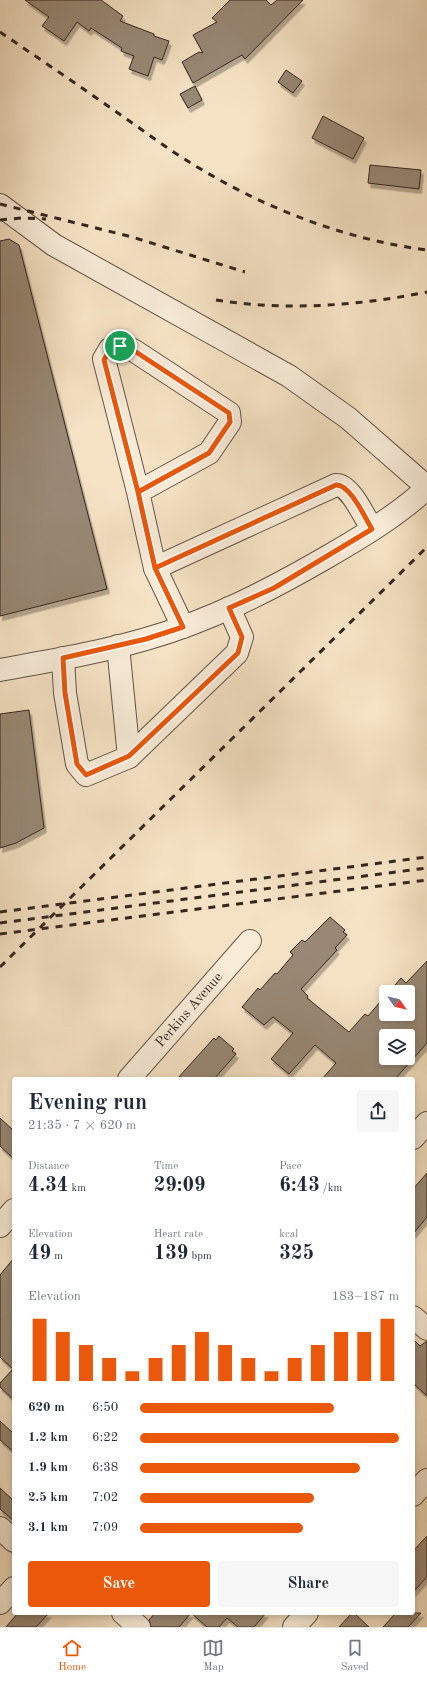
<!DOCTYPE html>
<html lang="en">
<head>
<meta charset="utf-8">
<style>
  body { margin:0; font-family:"Old Standard TT",serif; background:#f6f6f7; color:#1f2937; height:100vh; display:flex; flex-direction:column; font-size:15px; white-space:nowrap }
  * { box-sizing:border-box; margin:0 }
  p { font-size:13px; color:#747a83 }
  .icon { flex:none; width:22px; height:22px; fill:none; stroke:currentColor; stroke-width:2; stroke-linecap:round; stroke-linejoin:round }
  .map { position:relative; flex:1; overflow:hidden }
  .panel { position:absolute; left:12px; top:1077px; width:403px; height:538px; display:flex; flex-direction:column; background:#fff; border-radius:4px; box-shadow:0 2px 6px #0003 }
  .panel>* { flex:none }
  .needle { width:26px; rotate:124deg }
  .fabs { position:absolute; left:379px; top:985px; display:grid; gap:8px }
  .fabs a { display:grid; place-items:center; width:36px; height:36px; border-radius:4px; background:#fff; box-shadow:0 2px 6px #0003; font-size:20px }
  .pin { position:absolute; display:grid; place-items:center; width:34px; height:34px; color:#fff; margin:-17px; border:2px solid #fff; border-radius:50%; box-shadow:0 1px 4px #0007 }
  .round { display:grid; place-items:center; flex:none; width:42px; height:42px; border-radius:4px; background:#f6f6f7 }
  .summary { display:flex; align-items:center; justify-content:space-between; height:68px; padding:0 16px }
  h1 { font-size:22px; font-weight:600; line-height:30px }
  .metrics { display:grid; grid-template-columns:repeat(3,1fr); gap:6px; height:68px; padding:4px 16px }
  .metrics div { display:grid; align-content:center }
  .metrics b { font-size:20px; font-weight:600 }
  .metrics small { font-size:11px; font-weight:400 }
  .metrics p { font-size:11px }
  .chart { height:112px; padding:8px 16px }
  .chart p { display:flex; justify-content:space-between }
  .chart svg { width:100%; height:72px; margin-top:4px; stroke:#ea580c; stroke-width:6 }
  .cta { display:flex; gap:8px; margin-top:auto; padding:8px 16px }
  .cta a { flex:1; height:46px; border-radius:4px; background:#ea580c; color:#fff; font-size:16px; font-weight:600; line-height:46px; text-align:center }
  .cta a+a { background:#f6f6f7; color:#1f2937 }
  ul { padding:0 16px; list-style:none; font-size:13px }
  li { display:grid; grid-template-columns:64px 48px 1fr; align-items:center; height:30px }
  li i { height:10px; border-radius:5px; background:#ea580c }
  .dock { display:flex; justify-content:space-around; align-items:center; height:56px; border-top:1px solid #e0e1e3; background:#fff; font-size:11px; color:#747a83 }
  .dock a { display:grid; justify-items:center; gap:2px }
  .dock .on { color:#ea580c }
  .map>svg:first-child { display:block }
  .building { fill:#988875; stroke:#33261f; fill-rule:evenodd; filter:url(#shadow) }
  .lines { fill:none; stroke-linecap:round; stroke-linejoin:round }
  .minor-casing { stroke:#645548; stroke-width:24 }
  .minor { stroke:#f8ecd9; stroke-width:22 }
  .rail { stroke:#33261f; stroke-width:3; stroke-dasharray:7 7; stroke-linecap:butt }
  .route-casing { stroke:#fff; stroke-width:8 }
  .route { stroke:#ea580c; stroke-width:5 }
  .labels { text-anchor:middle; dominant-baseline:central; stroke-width:3; stroke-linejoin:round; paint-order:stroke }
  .street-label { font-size:14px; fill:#33261f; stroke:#f8ecd9 }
</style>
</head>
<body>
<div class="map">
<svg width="427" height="1627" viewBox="0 0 427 1627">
  <defs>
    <filter id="shadow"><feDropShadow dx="2.5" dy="4.5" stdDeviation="0" flood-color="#0004"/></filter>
  </defs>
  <rect width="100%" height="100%" fill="#f5e2c4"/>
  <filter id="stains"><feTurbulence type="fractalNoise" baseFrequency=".005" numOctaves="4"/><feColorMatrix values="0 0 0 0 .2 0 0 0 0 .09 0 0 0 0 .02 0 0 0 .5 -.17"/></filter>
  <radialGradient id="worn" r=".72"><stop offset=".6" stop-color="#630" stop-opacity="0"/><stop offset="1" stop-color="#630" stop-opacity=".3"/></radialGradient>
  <!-- building -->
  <g class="building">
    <path d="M25 0H101L123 16 120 21 154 34V36L169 41 162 60 154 57 148 76 129 69 134 56 121 51 122 48 91 28 89 31 77 22 64 41 42 26 49 17Z"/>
    <path d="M230 0H266L271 5 277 0H303L245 59 242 55 193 83 182 62 199 52 203 53 193 35 217 22 212 18Z"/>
    <path d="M286 70 302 81 293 93 278 82Z"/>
    <path d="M195 86 202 100 188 108 180 94Z"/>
    <path d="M323 116 364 138 353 159 312 138Z"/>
    <path d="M370 165 421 170 419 189 368 183Z"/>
    <path d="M9 239 19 245 107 589 0 616V241Z"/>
    <path d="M29 710 44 828 16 843 0 848V714Z"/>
    <path d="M330 917 345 930 343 932 347 935 335 948 337 950 301 989 308 996 307 998 349 1032 365 1014 368 1016 386 995V1014H408V992H389L401 978 406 983 427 961V1043L395 1079H322L336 1063 315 1045 289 1074 271 1059 293 1033 273 1017 264 1025 242 1007 258 988 260 990 275 973 277 974 293 955 290 952 302 940 305 942ZM386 1036H408V1058H386Z"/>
    <path d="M219 1036 234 1049 232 1051 236 1054 214 1079H177L214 1038 216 1040Z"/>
    <path d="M0 1118 14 1131V1159L0 1146Z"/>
    <path d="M427 1173V1217L413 1234V1189Z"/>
    <path d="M14 1258V1400L0 1387V1383L13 1369 0 1357V1275Z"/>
    <path d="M413 1339 420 1346 427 1341V1396L413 1383Z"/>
    <path d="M0 1421 14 1434V1452L0 1440Z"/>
    <path d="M0 1488 14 1501V1521L0 1509Z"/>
    <path d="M427 1536V1577L413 1592V1551Z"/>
    <path d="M18 1613H49L36 1627H6Z"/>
    <path d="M155 1613H191L179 1627H151L149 1620Z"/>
    <path d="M191 1613H266L254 1627H238L227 1618 219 1627H207Z"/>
    <path d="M352 1613H354L369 1627H339Z"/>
    <path d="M396 1613H421L408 1627H383Z"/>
  </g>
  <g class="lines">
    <defs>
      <g id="minor">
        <path d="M0 205 54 245 289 376 348 418 427 487"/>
        <path d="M138 492 209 453 230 422 229 413 133 350 119 346 110 349 104 359 138 492 155 568"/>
        <path d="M183 627 155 568 336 485C350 484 365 518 372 529"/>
        <path d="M118 646 129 757"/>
        <path d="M63 658 65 693 77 764 86 775 129 757 237 653 242 637 229 608"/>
        <path d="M0 670C49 661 98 653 146 639 210 621 270 590 327 557 362 537 398 515 427 488"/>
        <path d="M129 1079 250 941"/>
        <path d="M413 1138 427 1123"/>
        <path d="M0 1226 14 1210"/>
        <path d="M413 1317 427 1329"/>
        <path d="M413 1495 427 1480"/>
        <path d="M0 1528 14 1541"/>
        <path d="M0 1603 14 1588"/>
        <path d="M123 1613 139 1627"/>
        <path d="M294 1627 307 1613"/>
      </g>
    </defs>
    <!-- minor casing -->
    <use href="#minor" class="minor-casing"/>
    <!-- minor -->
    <use href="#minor" class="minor"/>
    <!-- rail -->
    <g class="rail">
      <path d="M0 32C38 58 77 84 115 111 134 124 153 138 172 151 249 202 335 238 427 250"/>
      <path d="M0 204 132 237 245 272"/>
      <path d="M0 220 22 218 46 219"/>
      <path d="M216 300C286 311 357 306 427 292"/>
      <path d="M0 912 427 857"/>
      <path d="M0 923 427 868"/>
      <path d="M0 934 427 880"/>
      <path d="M0 967 427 547"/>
    </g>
  </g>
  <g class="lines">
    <defs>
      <path id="route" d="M120 346 110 349 104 360 138 492 155 568 183 627 146 639 63 658 65 693 77 764 86 775 129 756 238 653 242 637 229 608 274 588 372 529C365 518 350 484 336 485L155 568 138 492 209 453 230 422 229 413 133 350 120 346"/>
    </defs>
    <!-- route casing -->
    <use href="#route" class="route-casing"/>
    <!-- route -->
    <use href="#route" class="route"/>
  </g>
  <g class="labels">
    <!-- street labels -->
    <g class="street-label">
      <text transform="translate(189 1010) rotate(-49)">Perkins Avenue</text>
    </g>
  </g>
  <rect width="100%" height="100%" filter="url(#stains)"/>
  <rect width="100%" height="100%" fill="url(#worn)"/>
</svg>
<div class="fabs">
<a><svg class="needle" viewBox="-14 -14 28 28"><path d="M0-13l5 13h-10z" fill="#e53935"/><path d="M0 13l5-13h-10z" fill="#747a83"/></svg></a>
<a><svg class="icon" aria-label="layers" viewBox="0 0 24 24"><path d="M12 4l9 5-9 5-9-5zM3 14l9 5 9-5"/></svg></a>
</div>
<div class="pin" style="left:120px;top:346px;background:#1e9e55"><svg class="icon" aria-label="arrive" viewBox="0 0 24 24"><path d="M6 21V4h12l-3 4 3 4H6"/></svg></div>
<section class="panel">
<div class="summary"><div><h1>Evening run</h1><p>21:35 · 7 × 620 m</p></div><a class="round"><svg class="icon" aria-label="share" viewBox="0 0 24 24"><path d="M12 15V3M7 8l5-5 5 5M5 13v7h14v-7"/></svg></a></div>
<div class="metrics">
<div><p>Distance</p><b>4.34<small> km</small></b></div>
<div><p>Time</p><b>29:09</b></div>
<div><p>Pace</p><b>6:43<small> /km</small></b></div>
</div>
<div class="metrics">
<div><p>Elevation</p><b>49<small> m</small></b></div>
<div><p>Heart rate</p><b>139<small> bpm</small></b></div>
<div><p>kcal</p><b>325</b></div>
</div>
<div class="chart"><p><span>Elevation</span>183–187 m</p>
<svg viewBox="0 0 160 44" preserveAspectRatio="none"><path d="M5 44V6M15 44V14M25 44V22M35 44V30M45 44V38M55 44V30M65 44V22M75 44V14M85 44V22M95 44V30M105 44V38M115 44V30M125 44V22M135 44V14M145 44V14M155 44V6"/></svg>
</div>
<ul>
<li><b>620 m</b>6:50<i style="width:75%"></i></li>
<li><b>1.2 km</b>6:22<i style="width:100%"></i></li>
<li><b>1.9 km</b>6:38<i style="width:85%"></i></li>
<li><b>2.5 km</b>7:02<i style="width:67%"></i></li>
<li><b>3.1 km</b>7:09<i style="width:63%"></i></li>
</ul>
<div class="cta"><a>Save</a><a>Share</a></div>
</section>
</div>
<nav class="dock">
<a class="on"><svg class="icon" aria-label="home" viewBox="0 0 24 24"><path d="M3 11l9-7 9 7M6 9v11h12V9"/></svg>Home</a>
<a><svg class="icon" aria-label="map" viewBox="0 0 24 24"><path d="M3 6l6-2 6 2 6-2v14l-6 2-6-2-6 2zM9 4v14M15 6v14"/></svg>Map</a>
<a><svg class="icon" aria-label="saved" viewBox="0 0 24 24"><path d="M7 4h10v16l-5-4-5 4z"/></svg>Saved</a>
</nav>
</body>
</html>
